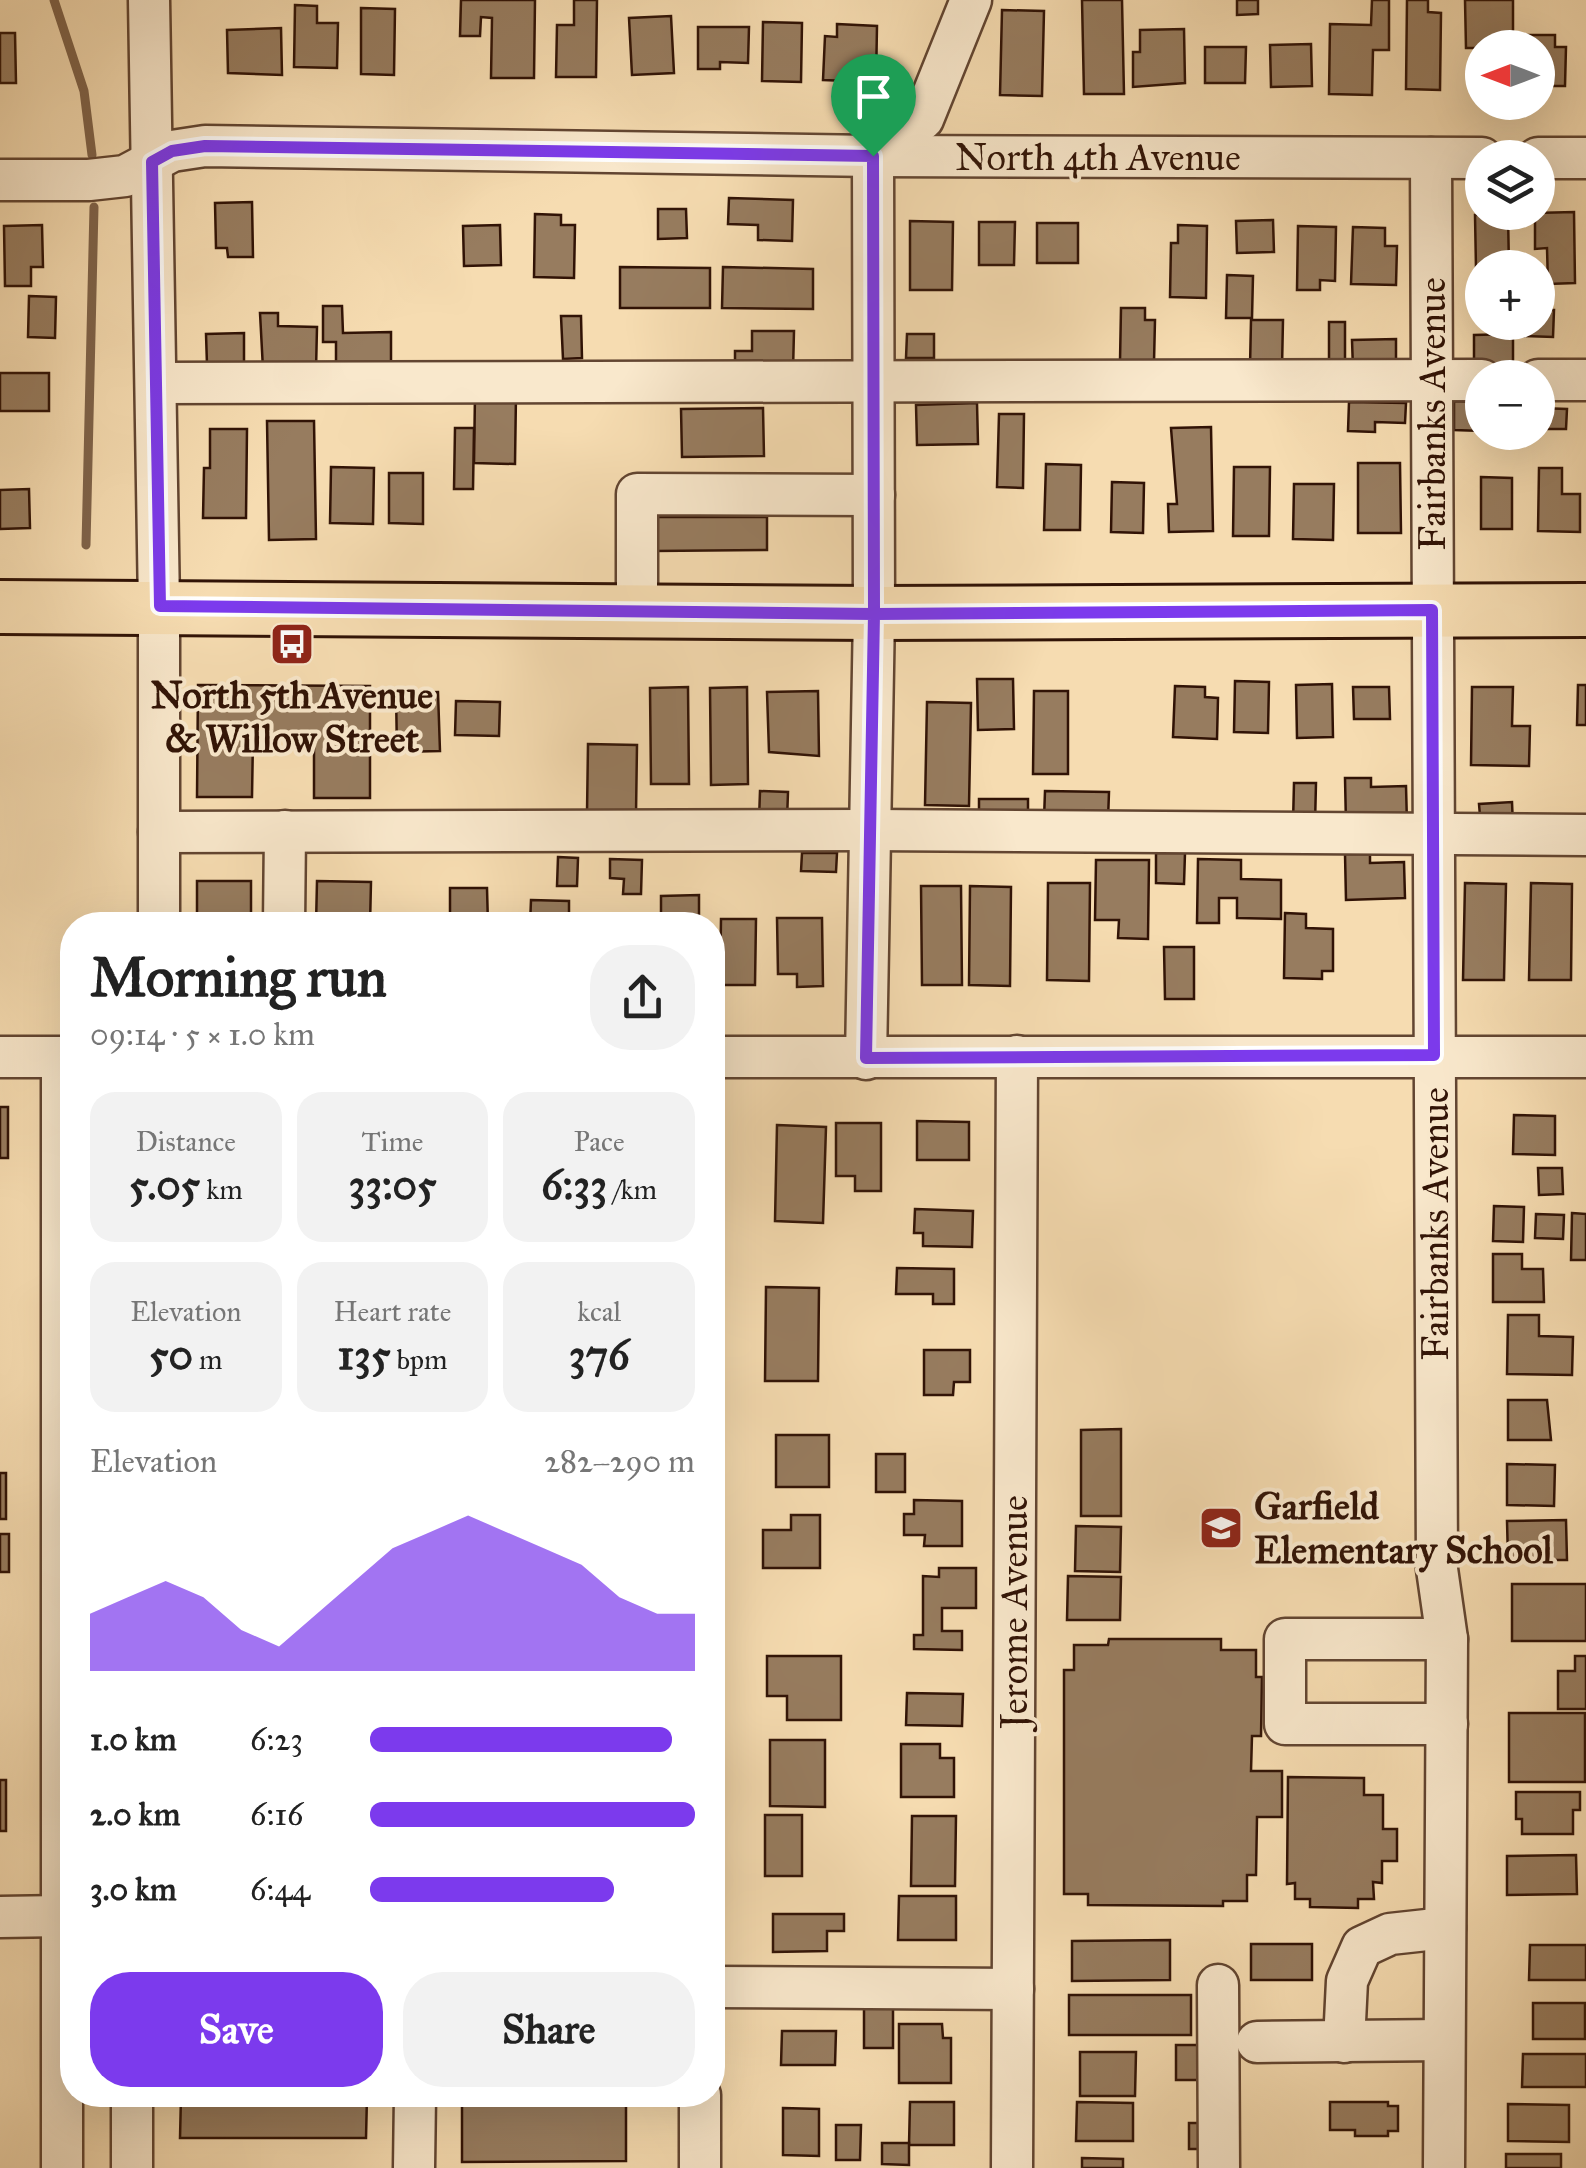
<!DOCTYPE html>
<html lang="en">
<head>
<meta charset="utf-8">
<style>
  body { margin:0; font-family:"IM FELL Great Primer",serif; background:#f2f2f2; color:#222; height:100vh; display:flex; flex-direction:column; font-size:38px; white-space:nowrap }
  * { box-sizing:border-box; margin:0 }
  p { font-size:32px; color:#767676 }
  .icon { flex:none; width:55px; height:55px; fill:none; stroke:currentColor; stroke-width:2; stroke-linecap:round; stroke-linejoin:round }
  .map { position:relative; flex:1; overflow:hidden }
  .panel { position:absolute; left:60px; top:912px; width:665px; height:1195px; display:flex; flex-direction:column; background:#fff; border-radius:40px; box-shadow:0 10px 40px #0002 }
  .panel>* { flex:none }
  .needle { width:65px; rotate:270deg }
  .tools { position:absolute; left:1465px; top:30px; display:grid; gap:20px }
  .tools a { display:grid; place-items:center; width:90px; height:90px; border-radius:50%; background:#fff; box-shadow:0 10px 40px #0002; font-size:50px }
  .pin { position:absolute; display:grid; place-items:center; width:85px; height:85px; color:#fff; margin:-102px -42px; border-radius:50% 50% 50% 0; rotate:-45deg; box-shadow:0 0 10px #0007 }
  .pin .icon { rotate:45deg }
  .round { display:grid; place-items:center; flex:none; width:105px; height:105px; border-radius:40px; background:#f2f2f2 }
  .headline { display:flex; align-items:center; justify-content:space-between; height:170px; padding:0 30px }
  h1 { font-size:55px; font-weight:700; line-height:75px }
  .stats { display:grid; grid-template-columns:repeat(3,1fr); gap:15px; height:170px; padding:10px 30px }
  .stats div { display:grid; align-content:center; border-radius:25px; background:#f2f2f2; text-align:center }
  .stats b { font-size:42px; font-weight:700 }
  .stats small { font-size:28px; font-weight:400 }
  .stats p { font-size:28px }
  .chart { height:280px; padding:20px 30px }
  .chart p { display:flex; justify-content:space-between }
  .chart svg { width:100%; height:180px; margin-top:10px; fill:#7c3aed; opacity:.7 }
  .cta { display:flex; gap:20px; margin-top:auto; padding:20px 30px }
  .cta a { flex:1; height:115px; border-radius:40px; background:#7c3aed; color:#fff; font-size:40px; font-weight:700; line-height:115px; text-align:center }
  .cta a+a { background:#f2f2f2; color:#222 }
  ul { padding:0 30px; list-style:none; font-size:32px }
  li { display:grid; grid-template-columns:160px 120px 1fr; align-items:center; height:75px }
  li i { height:25px; border-radius:12px; background:#7c3aed }
  .map>svg:first-child { display:block }
  .lines { fill:none; stroke-linecap:round; stroke-linejoin:round }
  .stream { stroke:#7f634a; stroke-width:9 }
  .building { fill:#977c5f; stroke:#311306; stroke-width:2.5 }
  .minor-casing { stroke:#624531; stroke-width:45 }
  .major-casing { stroke:#311306; stroke-width:58 }
  .minor { stroke:#f9e8cc; stroke-width:40 }
  .major { stroke:#f6dcb1; stroke-width:52 }
  .route-casing { stroke:#fff; stroke-width:20 }
  .route { stroke:#7c3aed; stroke-width:12 }
  .labels { text-anchor:middle; dominant-baseline:central; stroke-width:8; stroke-linejoin:round; paint-order:stroke }
  .street-label { font-size:38px; fill:#311306; stroke:#f9e8cc }
  .poi-label { font-size:38px; font-weight:bold; fill:#311306; stroke:#f9e8cc }
</style>
</head>
<body>
<div class="map">
<svg width="1586" height="2168" viewBox="0 0 1586 2168">
  <rect width="100%" height="100%" fill="#f6dcb1"/>
  <filter id="stains"><feTurbulence type="fractalNoise" baseFrequency=".002" numOctaves="4"/><feColorMatrix values="0 0 0 0 .2 0 0 0 0 .09 0 0 0 0 .02 0 0 0 .5 -.17"/></filter>
  <radialGradient id="worn" r=".72"><stop offset=".6" stop-color="#630" stop-opacity="0"/><stop offset="1" stop-color="#630" stop-opacity=".3"/></radialGradient>
  <g class="lines">
    <!-- stream -->
    <g class="stream">
      <path d="M54 0 84 91 92 155"/>
      <path d="M86 545 94 207"/>
    </g>
  </g>
  <!-- building -->
  <g class="building">
    <path d="M461 0H535L534 78H491L492 18 481 17 480 36H460Z"/>
    <path d="M574 0H597L596 77H556L557 25H574Z"/>
    <path d="M1082 0H1122L1124 94H1084Z"/>
    <path d="M1237 0H1258V14L1237 15Z"/>
    <path d="M1372 0H1389V50H1373L1372 95 1329 94 1330 24 1371 25Z"/>
    <path d="M1407 0H1428V12L1441 13 1440 90 1406 89Z"/>
    <path d="M1465 0H1513V48H1466Z"/>
    <path d="M295 5 317 6V23H338L337 68 294 67Z"/>
    <path d="M361 8 395 9 394 75 361 74Z"/>
    <path d="M1002 10 1044 11 1042 96 1000 95Z"/>
    <path d="M671 16 674 73 632 75 629 18Z"/>
    <path d="M763 22 802 23 801 82 762 81Z"/>
    <path d="M837 24 877 26 876 82 823 80 825 36 837 37Z"/>
    <path d="M698 27H749L748 63 720 62V69H698Z"/>
    <path d="M281 28 282 75 228 73 227 30Z"/>
    <path d="M1184 29 1185 83 1133 87V52H1140V30Z"/>
    <path d="M0 33H15L16 83H0Z"/>
    <path d="M1526 35H1555V47H1566L1565 86H1538V48H1526Z"/>
    <path d="M1311 44 1312 86 1271 87 1270 45Z"/>
    <path d="M1205 47H1246L1245 83H1205Z"/>
    <path d="M729 198 793 200 792 241 758 240V225L728 224Z"/>
    <path d="M252 202 253 257H228L227 248H216L215 203Z"/>
    <path d="M658 209H686L687 238 658 239Z"/>
    <path d="M1574 212 1575 283 1548 284 1547 248 1535 249V213Z"/>
    <path d="M535 214 561 215V225H575L574 278 534 277Z"/>
    <path d="M1508 214 1509 268 1476 269 1475 215Z"/>
    <path d="M1273 220 1274 252 1237 253 1236 221Z"/>
    <path d="M910 221 953 222 952 290H910Z"/>
    <path d="M979 222H1015L1014 265H979Z"/>
    <rect x="1037" y="223" width="41" height="40"/>
    <path d="M42 225 43 267H31V286H5L4 226Z"/>
    <path d="M500 225 501 265 464 266 463 226Z"/>
    <path d="M1178 225 1207 226 1206 298 1170 297 1171 243H1178Z"/>
    <path d="M1298 226 1336 227 1335 281 1320 280V290H1297Z"/>
    <path d="M1353 227 1385 228V246H1397L1396 285 1351 284Z"/>
    <path d="M620 267 710 268V308H620Z"/>
    <path d="M723 267 813 269V309L722 308Z"/>
    <path d="M1227 275 1253 276 1252 318H1226Z"/>
    <path d="M29 296 56 297 55 338 28 337Z"/>
    <path d="M323 306H342L343 333 391 332V367L336 368V342H323Z"/>
    <path d="M1121 308H1145V320H1155L1154 362 1120 361Z"/>
    <path d="M1538 310H1554L1553 337 1520 336V322H1538Z"/>
    <path d="M260 313H278V326L317 327 316 370 263 369Z"/>
    <path d="M561 316H581L582 358 563 359Z"/>
    <path d="M1251 320H1283L1282 368 1250 367Z"/>
    <rect x="1329" y="322" width="16" height="42"/>
    <path d="M752 331H794L793 371 735 370V351H752Z"/>
    <path d="M244 333V365H207L206 334Z"/>
    <path d="M907 334H934V358H906Z"/>
    <path d="M1513 334V370H1474V335Z"/>
    <path d="M1396 339V369H1353L1352 340Z"/>
    <rect x="0" y="373" width="49" height="38"/>
    <path d="M475 394H516L515 464 474 463Z"/>
    <path d="M1454 401 1482 402V431L1454 430Z"/>
    <path d="M1349 402 1406 403 1405 423 1375 422V432L1348 431Z"/>
    <path d="M977 403 978 444 917 445 916 405Z"/>
    <path d="M763 408 764 456 682 457 681 409Z"/>
    <path d="M1538 408 1567 409 1566 429H1538Z"/>
    <path d="M999 414H1024L1023 488 997 487Z"/>
    <path d="M267 421H314L316 539 269 540Z"/>
    <path d="M1211 427 1213 531 1169 532 1168 504H1177L1171 428Z"/>
    <path d="M455 428H474L473 489H454Z"/>
    <path d="M210 429H247L246 518H203L204 468H210Z"/>
    <path d="M1358 463H1400L1401 533H1358Z"/>
    <path d="M1046 464 1081 465 1080 530H1044Z"/>
    <path d="M331 467 374 468 373 524 330 523Z"/>
    <path d="M1234 467H1270L1269 536H1233Z"/>
    <path d="M1539 468H1562V494H1580V532L1538 531Z"/>
    <path d="M389 473H423V524L389 523Z"/>
    <path d="M1481 477 1512 478V529H1481Z"/>
    <path d="M1112 482 1144 483 1143 533 1111 532Z"/>
    <path d="M1294 484H1334L1333 540 1293 539Z"/>
    <path d="M29 489 30 528 0 529V490Z"/>
    <path d="M655 517H767V550L655 551Z"/>
    <path d="M977 679H1013L1014 729 978 730Z"/>
    <path d="M1235 681 1269 682 1268 733 1234 732Z"/>
    <path d="M1332 684 1333 737 1297 738 1296 685Z"/>
    <path d="M198 685 370 686V798H314V738H253L252 797H197Z"/>
    <path d="M1578 685H1586V725H1577Z"/>
    <path d="M1175 686 1205 687V697L1218 698 1217 739 1173 737Z"/>
    <path d="M688 687 689 784H651L650 688Z"/>
    <path d="M747 687 748 784 711 785 710 688Z"/>
    <path d="M1353 687H1389L1390 719H1354Z"/>
    <path d="M1472 687H1513L1512 726H1530L1529 766 1471 765Z"/>
    <path d="M818 691 819 756 769 752 767 692Z"/>
    <path d="M1034 691H1068V774H1033Z"/>
    <path d="M438 692 440 751 397 752 396 693Z"/>
    <path d="M456 701 500 702 499 736 455 735Z"/>
    <path d="M927 702 971 703 969 806 925 805Z"/>
    <path d="M588 744 637 745 636 814 587 813Z"/>
    <path d="M1345 778H1371V787L1406 786 1407 824 1346 825Z"/>
    <path d="M1294 783H1316L1315 824 1293 823Z"/>
    <path d="M760 791 788 792 787 820H759Z"/>
    <path d="M1045 791 1109 792 1108 820 1044 819Z"/>
    <path d="M979 799H1028V829L979 828Z"/>
    <path d="M1512 802 1513 826 1481 828 1479 804Z"/>
    <path d="M802 853H837L836 872 801 871Z"/>
    <path d="M1156 853H1185L1184 884 1156 883Z"/>
    <path d="M1345 854H1370V863L1404 862 1405 898 1346 900Z"/>
    <path d="M558 857 578 858 577 886H557Z"/>
    <path d="M610 859 642 860 641 894H623L624 879 610 878Z"/>
    <path d="M1198 859 1241 860V879L1281 880V919L1237 918V898H1219V923H1197Z"/>
    <path d="M1096 860H1149L1148 939 1118 938 1119 920H1095Z"/>
    <rect x="197" y="881" width="54" height="44"/>
    <path d="M317 881 371 882 370 925H316Z"/>
    <path d="M1048 883H1090L1089 981 1047 980Z"/>
    <path d="M1465 883 1506 884 1504 980H1463Z"/>
    <path d="M1531 883 1572 884 1571 980H1529Z"/>
    <path d="M921 886H961L962 985H922Z"/>
    <path d="M970 886 1011 887 1010 986 969 985Z"/>
    <path d="M450 888H487L488 925H450Z"/>
    <path d="M699 895V925H661V896Z"/>
    <path d="M531 900 569 901V925H530Z"/>
    <path d="M1285 913 1306 914V928L1333 929V971H1322V979L1284 978Z"/>
    <path d="M777 918H822L823 986 797 987V974H778Z"/>
    <path d="M721 919H756L755 985H720Z"/>
    <path d="M1164 947H1194V999H1165Z"/>
    <rect x="0" y="1107" width="8" height="51"/>
    <path d="M1514 1115 1555 1116V1155L1513 1154Z"/>
    <path d="M917 1121 969 1122V1160H917Z"/>
    <path d="M836 1123H881V1191H855V1176H836Z"/>
    <path d="M777 1125 826 1127 823 1223 775 1221Z"/>
    <path d="M1538 1168H1562L1563 1194 1539 1195Z"/>
    <path d="M1494 1206 1524 1207 1523 1242 1493 1241Z"/>
    <path d="M915 1209 973 1211 972 1247 923 1246V1233H914Z"/>
    <path d="M1572 1213 1586 1214V1260H1571Z"/>
    <path d="M1536 1214 1564 1215 1563 1239 1535 1238Z"/>
    <path d="M1493 1254H1522V1269H1543L1544 1302H1493Z"/>
    <path d="M897 1268 954 1269V1304H933V1294H896Z"/>
    <path d="M766 1287 819 1288 818 1381H765Z"/>
    <path d="M1508 1315H1539V1336L1573 1337 1572 1375 1507 1374Z"/>
    <path d="M924 1350H970V1382H954L953 1395H924Z"/>
    <path d="M1508 1400H1547L1551 1440H1508Z"/>
    <path d="M1121 1429V1516H1081V1430Z"/>
    <rect x="776" y="1435" width="53" height="52"/>
    <rect x="876" y="1454" width="29" height="38"/>
    <path d="M1507 1464 1555 1465 1554 1506 1507 1505Z"/>
    <rect x="0" y="1473" width="6" height="46"/>
    <path d="M914 1500 962 1501V1546H924L925 1535H904V1514H914Z"/>
    <path d="M791 1515H820V1568H763V1530H791Z"/>
    <path d="M1566 1520 1567 1560H1508L1507 1521Z"/>
    <path d="M1076 1526 1121 1527 1120 1572 1075 1571Z"/>
    <rect x="0" y="1534" width="9" height="38"/>
    <path d="M939 1568H976V1608H942V1631H962V1650L914 1649V1635H923V1576L939 1577Z"/>
    <path d="M1068 1576 1121 1577 1120 1620H1067Z"/>
    <rect x="1512" y="1584" width="74" height="57"/>
    <path d="M1109 1639H1221V1650H1256V1677H1262L1261 1736H1252L1251 1771H1282V1817H1257L1256 1875H1247V1901H1223V1906L1088 1905V1894H1064V1670H1074V1645H1108Z"/>
    <path d="M767 1656H841V1720H787V1696H767Z"/>
    <path d="M1575 1656H1586V1709H1558V1671H1575Z"/>
    <path d="M907 1693 963 1694 962 1726 906 1725Z"/>
    <rect x="1509" y="1713" width="76" height="69"/>
    <path d="M770 1740H825V1807L770 1806Z"/>
    <path d="M901 1744H940V1758H954V1797H901Z"/>
    <path d="M1288 1777 1364 1778V1795H1383V1829H1397V1861H1382V1883L1373 1882 1374 1899H1358V1908L1310 1907V1899H1295V1883L1287 1884Z"/>
    <rect x="0" y="1780" width="6" height="51"/>
    <path d="M1516 1792H1580V1810H1573V1834H1522V1819H1516Z"/>
    <rect x="765" y="1815" width="37" height="61"/>
    <path d="M912 1816H956L955 1886H911Z"/>
    <path d="M1576 1855 1577 1894 1507 1895V1856Z"/>
    <path d="M899 1896H956V1940H898Z"/>
    <path d="M773 1914H844V1931H827V1951L773 1952Z"/>
    <path d="M1170 1940V1980L1072 1981V1941Z"/>
    <rect x="1251" y="1944" width="61" height="36"/>
    <path d="M1530 1945H1586V1980H1529Z"/>
    <rect x="1069" y="1995" width="122" height="40"/>
    <rect x="1533" y="2003" width="52" height="36"/>
    <rect x="864" y="2007" width="29" height="41"/>
    <path d="M899 2024H942L943 2038H951V2083H899Z"/>
    <path d="M782 2031H836L835 2065H781Z"/>
    <rect x="1176" y="2045" width="30" height="35"/>
    <path d="M1080 2052H1136L1135 2096H1080Z"/>
    <path d="M1523 2054H1586V2087H1522Z"/>
    <path d="M181 2096H367L366 2138H180Z"/>
    <path d="M626 2097V2161L462 2162V2098Z"/>
    <path d="M910 2102H954V2145H909Z"/>
    <path d="M1077 2102 1133 2103V2141H1076Z"/>
    <path d="M1330 2102H1388V2106H1398V2131H1388V2136H1355V2130H1330Z"/>
    <path d="M1508 2104 1569 2105V2142L1508 2141Z"/>
    <path d="M783 2108 819 2109V2156L783 2155Z"/>
    <rect x="1189" y="2123" width="23" height="26"/>
    <path d="M836 2125H861L860 2160H836Z"/>
    <path d="M882 2143H909V2165L882 2164Z"/>
    <rect x="1506" y="2154" width="55" height="14"/>
    <path d="M1082 2158 1123 2159V2168H1082Z"/>
  </g>
  <g class="lines">
    <defs>
      <g id="minor">
        <path d="M149 0 159 606V925"/>
        <path d="M1431 158 1437 1569 1447 1639 1444 2168"/>
        <path d="M1538 158H1586"/>
        <path d="M0 180H89L125 176 172 151 205 146 873 156 1482 158"/>
        <path d="M1538 380H1586"/>
        <path d="M156 383 1482 380"/>
        <path d="M637 611V494L874 495"/>
        <path d="M159 832 870 830 1586 835"/>
        <path d="M284 925 285 831"/>
        <path d="M0 1057H72"/>
        <path d="M712 1057H1586"/>
        <path d="M62 1058V2168"/>
        <path d="M866 1059 874 613 873 156 923 119 971 0"/>
        <path d="M1447 1639H1285V1724H1447"/>
        <path d="M0 1917 62 1916"/>
        <path d="M1218 1985 1219 2168"/>
        <path d="M712 1987 1013 1989"/>
        <path d="M1257 2042 1444 2040"/>
        <path d="M1344 2042 1347 1981 1362 1947 1390 1934 1445 1928"/>
        <path d="M132 2095V2168"/>
        <path d="M414 2168 415 2095"/>
        <path d="M700 2168V2095"/>
        <path d="M1012 2168 1017 1056"/>
      </g>
      <path id="major" d="M0 607 874 613 1586 610"/>
    </defs>
    <!-- minor casing -->
    <use href="#minor" class="minor-casing"/>
    <!-- major casing -->
    <use href="#major" class="major-casing"/>
    <!-- minor -->
    <use href="#minor" class="minor"/>
    <!-- major -->
    <use href="#major" class="major"/>
  </g>
  <g class="lines">
    <defs>
      <path id="route" d="M873 156 874 614 866 1058 1434 1055 1432 610 874 614 160 606 152 162 172 151 205 146 873 156"/>
    </defs>
    <!-- route casing -->
    <use href="#route" class="route-casing"/>
    <!-- route -->
    <use href="#route" class="route"/>
  </g>
  <!-- icons -->
  <defs>
    <symbol id="bus-square" viewBox="-11 -11 22 22"><rect x="-9" y="-9" width="18" height="18" rx="4" fill="#8f2418" stroke="#f9e8cc"/><path d="M-5-6H5V4H4V6H2V4H-2V6H-4V4H-5ZM-3.5-4V0h7V-4ZM-3.5 1.2v1.5H-2V1.2ZM2 1.2v1.5H3.5V1.2Z" fill="#fff"/></symbol>
    <symbol id="school-square" viewBox="-11 -11 22 22"><rect x="-9" y="-9" width="18" height="18" rx="4" fill="#8f2418" stroke="#f9e8cc"/><path d="M0-5L7-2L0 1L-7-2ZM-4 1L0 2.5L4 1V4Q0 6-4 4Z" fill="#fff"/></symbol>
  </defs>
  <g fill-rule="evenodd">
    <use href="#bus-square" x="267" y="619" width="50" height="50"/>
    <use href="#school-square" x="1196" y="1503" width="50" height="50"/>
  </g>
  <g class="labels">
    <!-- street labels -->
    <g class="street-label">
      <text x="1098" y="157">North 4th Avenue</text>
      <text transform="translate(1432 414) rotate(-90)">Fairbanks Avenue</text>
      <text transform="translate(1435 1224) rotate(-90)">Fairbanks Avenue</text>
      <text transform="translate(1014 1612) rotate(-90)">Jerome Avenue</text>
    </g>
    <!-- poi labels -->
    <g class="poi-label">
      <text x="292" y="695">North 5th Avenue<tspan x="292" dy="44">&amp; Willow Street</tspan></text>
      <text x="1254" y="1506" text-anchor="start">Garfield<tspan x="1254" dy="44">Elementary School</tspan></text>
    </g>
  </g>
  <rect width="100%" height="100%" filter="url(#stains)"/>
  <rect width="100%" height="100%" fill="url(#worn)"/>
</svg>
<div class="tools">
<a><svg class="needle" viewBox="-14 -14 28 28"><path d="M0-13l5 13h-10z" fill="#e53935"/><path d="M0 13l5-13h-10z" fill="#767676"/></svg></a>
<a><svg class="icon" aria-label="layers" viewBox="0 0 24 24"><path d="M12 4l9 5-9 5-9-5zM3 14l9 5 9-5"/></svg></a>
<a>+</a>
<a>−</a>
</div>
<div class="pin" style="left:873px;top:156px;background:#1e9e55"><svg class="icon" aria-label="arrive" viewBox="0 0 24 24"><path d="M6 21V4h12l-3 4 3 4H6"/></svg></div>
<section class="panel">
<div class="headline"><div><h1>Morning run</h1><p>09:14 · 5 × 1.0 km</p></div><a class="round"><svg class="icon" aria-label="share" viewBox="0 0 24 24"><path d="M12 15V3M7 8l5-5 5 5M5 13v7h14v-7"/></svg></a></div>
<div class="stats">
<div><p>Distance</p><b>5.05<small> km</small></b></div>
<div><p>Time</p><b>33:05</b></div>
<div><p>Pace</p><b>6:33<small> /km</small></b></div>
</div>
<div class="stats">
<div><p>Elevation</p><b>50<small> m</small></b></div>
<div><p>Heart rate</p><b>135<small> bpm</small></b></div>
<div><p>kcal</p><b>376</b></div>
</div>
<div class="chart"><p><span>Elevation</span>282–290 m</p>
<svg viewBox="0 0 160 44" preserveAspectRatio="none"><path d="M0 44V30L10 26L20 22L30 26L40 34L50 38L60 30L70 22L80 14L90 10L100 6L110 10L120 14L130 18L140 26L150 30L160 30V44z"/></svg>
</div>
<ul>
<li><b>1.0 km</b>6:23<i style="width:93%"></i></li>
<li><b>2.0 km</b>6:16<i style="width:100%"></i></li>
<li><b>3.0 km</b>6:44<i style="width:75%"></i></li>
</ul>
<div class="cta"><a>Save</a><a>Share</a></div>
</section>
</div>
</body>
</html>
